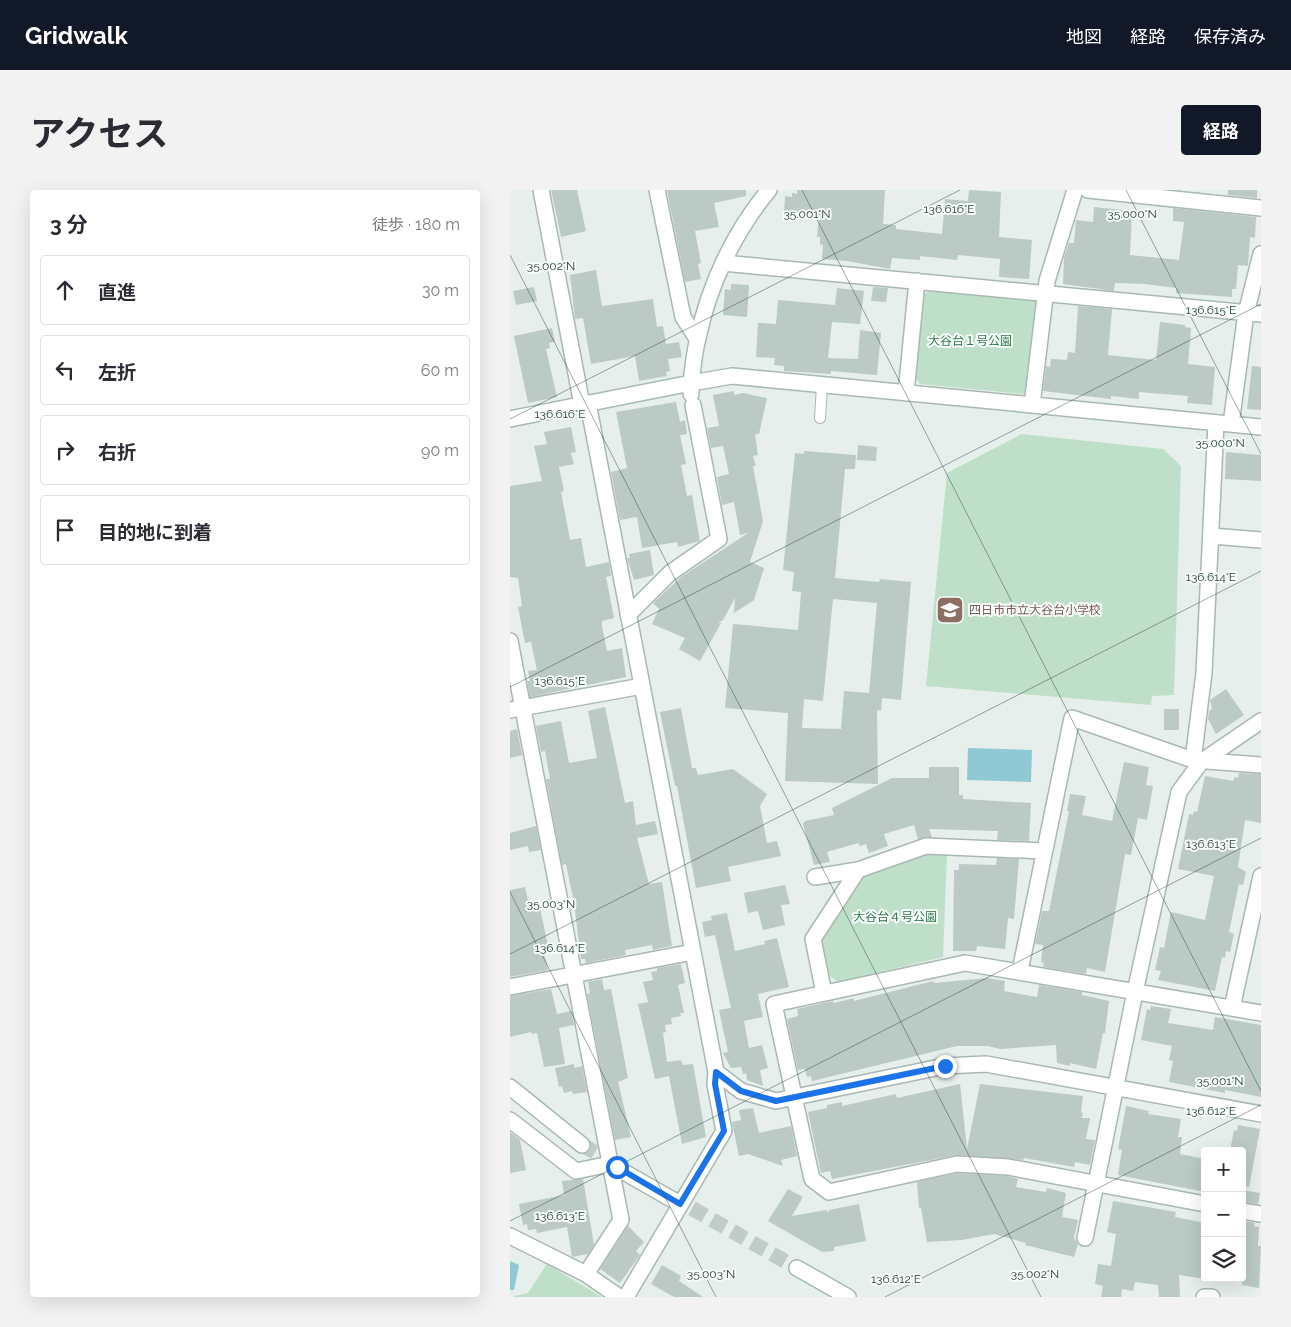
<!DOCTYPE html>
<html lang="ja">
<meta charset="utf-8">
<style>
:root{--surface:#fff;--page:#f2f2f3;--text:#2b2b33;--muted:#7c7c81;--line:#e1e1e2;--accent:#111827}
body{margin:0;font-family:Raleway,"Noto Sans JP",sans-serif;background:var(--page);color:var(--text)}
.controls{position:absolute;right:15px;bottom:15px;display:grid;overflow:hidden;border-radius:5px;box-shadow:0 5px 20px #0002}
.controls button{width:45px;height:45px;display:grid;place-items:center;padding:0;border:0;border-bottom:1px solid var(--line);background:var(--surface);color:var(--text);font:25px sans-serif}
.stop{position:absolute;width:15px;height:15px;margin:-11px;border:4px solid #1a73e8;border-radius:50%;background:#fff}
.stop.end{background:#1a73e8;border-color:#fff;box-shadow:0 1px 5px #0008}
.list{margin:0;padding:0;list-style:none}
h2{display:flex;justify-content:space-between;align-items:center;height:65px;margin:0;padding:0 20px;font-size:21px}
h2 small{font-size:16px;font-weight:400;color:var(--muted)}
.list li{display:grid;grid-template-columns:32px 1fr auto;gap:15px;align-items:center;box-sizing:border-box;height:70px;margin:0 10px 10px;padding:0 10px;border:1px solid var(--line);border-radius:5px}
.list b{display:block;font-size:19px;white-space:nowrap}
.list em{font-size:16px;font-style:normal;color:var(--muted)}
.icon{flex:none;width:28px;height:28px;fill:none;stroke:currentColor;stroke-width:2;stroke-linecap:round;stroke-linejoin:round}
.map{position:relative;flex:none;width:751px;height:1107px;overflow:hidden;border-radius:5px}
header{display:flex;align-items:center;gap:30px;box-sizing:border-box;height:70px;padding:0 25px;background:var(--accent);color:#fff}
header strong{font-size:24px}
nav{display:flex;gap:28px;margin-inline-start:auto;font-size:18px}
.intro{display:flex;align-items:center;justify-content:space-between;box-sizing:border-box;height:120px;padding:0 30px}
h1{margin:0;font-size:35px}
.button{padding:12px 22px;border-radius:5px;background:var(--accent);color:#fff;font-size:18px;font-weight:700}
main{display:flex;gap:30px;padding:0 30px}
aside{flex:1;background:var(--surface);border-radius:5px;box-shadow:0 5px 20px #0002}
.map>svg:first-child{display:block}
.green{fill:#bfe0c8}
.water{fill:#8ec9d4}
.building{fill:#bbcac4;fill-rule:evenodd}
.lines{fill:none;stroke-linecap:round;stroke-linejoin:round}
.secondary-tunnel{stroke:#bfccc8;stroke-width:15;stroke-dasharray:15 8;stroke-linecap:butt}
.lane-casing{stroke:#a8b8b2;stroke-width:12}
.street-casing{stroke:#a8b8b2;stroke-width:18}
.secondary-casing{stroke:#a4bbb3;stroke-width:18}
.lane{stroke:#fff;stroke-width:10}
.street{stroke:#fff;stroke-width:15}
.secondary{stroke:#fff;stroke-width:15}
.route{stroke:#1a73e8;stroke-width:6}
.ticks{fill:none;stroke:#24423a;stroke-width:1;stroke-opacity:0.45}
.labels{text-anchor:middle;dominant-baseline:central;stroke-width:4;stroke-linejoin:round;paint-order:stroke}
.park-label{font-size:12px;fill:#2d7a4b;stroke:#f7fbf9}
.education-label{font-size:12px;fill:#785e54;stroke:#f7fbf9;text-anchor:start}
.ticks-label{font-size:12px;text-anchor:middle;fill:#24423a;stroke:#f7fbf9;stroke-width:4;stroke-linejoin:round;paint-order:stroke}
</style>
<header>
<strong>Gridwalk</strong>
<nav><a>地図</a><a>経路</a><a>保存済み</a></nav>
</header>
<div class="intro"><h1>アクセス</h1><a class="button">経路</a></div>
<main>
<aside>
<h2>3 分<small>徒歩 · 180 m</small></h2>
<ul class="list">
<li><svg class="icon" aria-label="ahead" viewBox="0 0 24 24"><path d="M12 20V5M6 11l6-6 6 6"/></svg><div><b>直進</b></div><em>30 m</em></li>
<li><svg class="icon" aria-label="left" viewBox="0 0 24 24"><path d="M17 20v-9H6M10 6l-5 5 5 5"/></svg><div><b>左折</b></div><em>60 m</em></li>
<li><svg class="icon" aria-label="right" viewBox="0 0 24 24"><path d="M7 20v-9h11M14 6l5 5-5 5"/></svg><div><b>右折</b></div><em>90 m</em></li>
<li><svg class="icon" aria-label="arrive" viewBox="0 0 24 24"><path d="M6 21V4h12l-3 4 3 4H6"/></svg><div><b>目的地に到着</b></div></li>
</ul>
</aside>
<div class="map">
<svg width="751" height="1107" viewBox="0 0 751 1107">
<rect width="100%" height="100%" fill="#e6efeb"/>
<!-- green -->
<path class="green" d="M421,100l104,9 3,6 -10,85 -5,4 -103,-10 -5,-7 8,-82z
M512,244l141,15 18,17 -7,229 -22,1 -1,9 -225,-19 21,-213z
M418,663l19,1 -4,103 -105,25 -11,-8 -7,-34 44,-65z
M37,1074l55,33h-92l18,-4z"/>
<!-- water -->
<path class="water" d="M458,558l64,2 -1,32 -64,-2z
M0,1071l9,4 -5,25h-4z"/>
<!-- building -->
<path class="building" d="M41,0h26l9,41 -25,6z
M157,0h79v6l-32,7 5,24 -24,4 6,32 -3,1 3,15 -16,3z
M287,0h88l-2,34 13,1v4l46,5 3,-35 23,2 1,-11 32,2 -2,45 33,3 -3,39 -30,-2 1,-18 -42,-4 -1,5 -37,-4v4l-28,-2 -2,11 -43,-8 -25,-2 1,-14 -3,-1v-7h-3l2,-22 -35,-3 1,-16 7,1v-4l5,1z
M718,0h29v8l-29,-3z
M584,17l38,4 -2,44 49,5 5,-38 -11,-1v-13l83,9 -1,21 -5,-1 -2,29 -10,-1 -2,24h-4v8l-56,-4v-5l-31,-4 -30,-1 -1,8 -51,-7 1,-26 5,-15h5l2,-23 17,2z
M86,80l6,36 51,-7 4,28 6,-1 3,18 13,-2 3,15 -14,2 2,12 -4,1 1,4 -28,5 -4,-25 -44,8 -8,-46 -8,1 -5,-44z
M221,94l18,1 -2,32 -24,-2 2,-26 6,1z
M24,97l3,14 -21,4 -3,-14z
M363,97l15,1 -2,14 -15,-1z
M327,98l27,3 -4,33 -28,-2 -4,36 30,1 2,-29 21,3 -4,42 -46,-4v3l-47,-3v-5l-10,-1 1,-7 -19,-1 2,-34 18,1 2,-24 57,5z
M568,116l34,3 -4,46 48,5 4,-38 25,3v2l6,1 -3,36 27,3 -3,38 -25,-2 1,-7 -49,-4v7l-28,-3v3l-68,-8 3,-25 4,1 1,-8 16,1 1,-8 7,1z
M42,138l3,14 -6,1 1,5 -4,1 11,48 -29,6 -14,-67z
M742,176l9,1v43l-14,-1z
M224,201v4l9,-2 24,5 -8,36h-4l3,21 -5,1 3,10h-3l10,55 -13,41 14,6 -10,32 -20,13 1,-15 -12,22 -5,3h3l-21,38 -21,-12 6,-11 -33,-14 7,-15 -6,-6 28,-26 67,-44 -8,2 -6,-33 -12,3 -5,-28 12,-3 -6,-28 -12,2 -4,-20 12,-2 -6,-31z
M166,212l4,20 5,-2 2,14 -7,1 6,29 -5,1 6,31 5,-1 8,46 -22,6 -1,-5 -35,6 -5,-31 -17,3 -9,-48 16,-4 -11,-56z
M61,237l5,25 -5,1 3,11 -15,3 5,24 -3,1 9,48 11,-2 5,29 23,-5 2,14 -5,1 8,41 -12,3v5l5,25 15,-3 4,29 -96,20 -3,-16h3l-2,-10 9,-1 -6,-28 -6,1 -7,-36 4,-1 -4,-28 -8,-1v-91l32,-5 -8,-35 13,-2 -3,-12z
M348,255l19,2 -1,14 -19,-1z
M294,261l52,4 -1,14h-10l-10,109 44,4 1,-3 31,3 -10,118 -19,-2 -1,13 -4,-1 1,74 -93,-3 3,-68 -63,-5 8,-84 65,6 3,-38 -9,-1 2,-19 -11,-2 12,-117 9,1zM323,409l44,4 -8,90 -25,-2 -3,38 -39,-1 2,-29 19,2z
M716,262l35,3v26l-36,-2z
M140,360l4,25 -20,5 -7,-22h3l-1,-4z
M716,499l18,26 -28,19 -8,-15 1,-8 3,-2 -2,-9z
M95,517l20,96 8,-2 3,24 19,-4 3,13 -21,4 12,46 13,-2 10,64 -19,4 -1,-5 -27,5 1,5 -40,8 -1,-4h-4l-7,-56 -8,-39 -4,1 -16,-86h4l-5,-28 -4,1 -5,-26 25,-5 8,42 28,-5 -9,-47z
M171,518l11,60h4l2,7 35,-6 34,25 -7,12 7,37 10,-2 4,15 -53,11 3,14 -35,7 -19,-102h-2l-15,-74z
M654,519h15v21h-15z
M7,539l5,26 -12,3v-27z
M614,572l25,5 -3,18 7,1 -6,34 -9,-2 -7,37 -6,-1 -20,118 -18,-4 -1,6 -43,-7 1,-4 -3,-1 2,-17 -8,-1 7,-33h7l20,-100h-2l3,-17 16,2 -4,19 30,6z
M419,577h30v28h4v4l68,4 -2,38 -32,-1 1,-9 -69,-2 3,8 -14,2 -4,-14 -30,9 4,12 -19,7 -3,-9 -6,2 -2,-3 -31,9 3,10 -16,3 -11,-41 2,-3 29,-6 -2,-7 60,-30h37z
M729,583l22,1v49l-16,-3 -7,47 8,5 -3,13 -4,-1 -10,48 5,2 -4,18 -4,-1 -1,7 -3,-1 -7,34 -57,-11 3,-9 -6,-1 5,-23 4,1 7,-36 34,8 9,-44 -36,-7 11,-55 4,1 1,-4 3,1 8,-36 28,5 2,-4 3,1z
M26,636l5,24 -12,2 -1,-6 -18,4v-17z
M487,668l22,1 -5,60 -6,-1 -3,31 -28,-3 -1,5h-23l1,-81h5v-6l37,1z
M275,695l5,19 -9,1 4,20 -22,5 -5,-19 -10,2 -4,-20z
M15,697l5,22 10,-1 9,43 -5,1 4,18 -38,7v-87z
M217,723l8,38 30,-7 -1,-3 13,-3 12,49 -31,7 5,23 -19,4 5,27 13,-3 6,23 -8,2 3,16 -16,-6 -1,-7 -3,1 -2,-7 -10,1 -8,-15 5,-1 -9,-42 12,-2 -16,-73 -10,2 -3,-15 10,-2 -1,-4z
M171,774l4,19 -7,2 6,28h-4l1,3 -10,2 1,6 -7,1 1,7 -3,1 4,29 14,-2 2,5 10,-1 13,73 -24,7 -13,-68 -14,3 -17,-75 10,-2 -5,-20 10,-2 -2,-8 6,-1v-3z
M477,788l18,3 -1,10 33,6 2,-12 43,7v3l27,6 -4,32h-2l-7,36 -26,-6v3l-13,-3 -1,-18 -56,4 -12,-3h-31l-145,35 -1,-5 -4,1 -2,-8 -7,1 -11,-51 11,-3 -1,-7 36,-8 1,2 20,-5v3l79,-20 1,2z
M92,789l2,11 7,-1 17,89 -10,4 13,55 -16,3 -28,-146 3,-1 -2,-11z
M41,799l6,25 14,-3 3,14 -15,3 6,36 -21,3 -7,-34 -5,1 -1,-2 -21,5v-41z
M641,816l20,3 -3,14 45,7 2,-13 46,8v72l-36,-7v3l-56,-11 4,-21 -4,-1 3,-14 -31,-6 6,-31 3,1z
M64,874v4l8,-2 5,26 -14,2 -1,-3 -8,2 -2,-7 -3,1 -4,-19z
M450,894l7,65 13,-65 103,12 -2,16 2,1 -1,5h8l-4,21 9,1 -5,25 -15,-3 -1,5 -50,-9 -1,2 -66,-5 -125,24 -2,-8 -9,2 -13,-61 19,-4v-3l15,-3v4l54,-12 1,4z
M616,916l23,5 -1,3 33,5 -3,18h4l-2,17 25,5v33l-87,-17 4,-25 -4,-1z
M243,918l6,25 32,-7 6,30 -16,4 2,6 -35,-12 -9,2 -7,-34 9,-2 -2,-10z
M728,935l22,4 -11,58 -7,-1v-35h-12l4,-21 3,1z
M0,942l10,8 6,30 -16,3z
M448,983l49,3 11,3 -2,8 30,5 1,-4 19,5 -4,24 16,3 -4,18 4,6 -4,13 -49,-12 1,-2 -32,-9 -32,6 -35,2 -6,-34h-2l-2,-26z
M73,989l11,66 -6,9 -16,3 -5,-30 -30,6 -1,-4 -8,1 -1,-6 -4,1 -4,-21 45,-9 -2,-14z
M278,999l15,8 -11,19 34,-6 3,2v-2l30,-6 7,37 -32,6v4l-12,1 -54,-31z
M732,1000l18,3 -2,11 -16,-2z
M603,1011l63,11 -1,5 30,6v56l-26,-4 1,22h-21l-1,-12 -23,-3 -2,9 -11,-2 -1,8h-20l2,-11 -8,-2 3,-20 13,2 5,-32 -9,-2z
M732,1031l13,2 -1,3 5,1 -1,19h3l-2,42 -17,-3z
M118,1036l16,16 -8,9 4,4 -20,28 -20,-14z
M152,1075l19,11 -2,5 24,16h-29l-23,-13z"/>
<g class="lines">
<!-- secondary-tunnel -->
<path class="secondary-tunnel" d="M72,955l36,20
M162,1007l125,71"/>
<!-- lane casing -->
<g class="lane-casing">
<path id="lane" d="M310,228l2,-32"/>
</g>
<!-- street casing -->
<g class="street-casing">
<path id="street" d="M31,0l41,215
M147,0l26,127 14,22
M578,0l173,18
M213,73l538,51
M396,203l11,-112
M181,204v-11l41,-7 529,51
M78,213l128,669 25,19 35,10 169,-35 41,-2 275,50
M522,215l15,-124 28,-91
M721,234l15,-111 15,-59
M702,346l49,4
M118,425l42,-42 49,-34 -26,-134
M0,451l111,579 -35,54
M0,520l132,-24
M683,570l11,-87 12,-250
M305,687l43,-7
M510,781l52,-253 121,42 68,5
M0,797l183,-35
M314,803l-11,-54 45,-69 68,-24 118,5
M722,818l29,-132
M0,930l66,51 34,-7 70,40
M695,1014l-197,-37 -51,-3 -128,28 -17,-13 -38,-175 191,-41 296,50
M732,1021l19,3
M0,1046l76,38 33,23
M575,1048l50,-246 44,-200 22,-30 60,-41
M116,1107l98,-166 -9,-47 1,-12
M694,1107h8"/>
</g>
<!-- secondary casing -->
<g class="secondary-casing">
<path id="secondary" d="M0,229l181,-36c2,-15 3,-30 7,-45 11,-53 36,-106 71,-148
M0,897l72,58
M287,1078l51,29"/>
</g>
<!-- lane -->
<use href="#lane" class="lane"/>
<!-- street -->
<use href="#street" class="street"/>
<!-- secondary -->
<use href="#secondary" class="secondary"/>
</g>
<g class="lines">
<!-- route -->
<path class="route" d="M107,977l63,37 44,-73 -9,-47 1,-12 25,19 35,10 169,-35"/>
</g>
<!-- ticks -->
<path class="ticks" d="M292,0l459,901M616,0l135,264M0,65l531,1042M0,229l450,-229M0,497l751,-383M0,702l206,405M0,764l751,-383M0,1031l751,-383M375,1107l376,-192"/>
<!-- icons -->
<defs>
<g id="school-square" transform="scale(1.4375)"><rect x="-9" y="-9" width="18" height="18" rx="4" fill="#8d6e63" stroke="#f7fbf9"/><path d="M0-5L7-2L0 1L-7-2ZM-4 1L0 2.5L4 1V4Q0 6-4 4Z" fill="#fff"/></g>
</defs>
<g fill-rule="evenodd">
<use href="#school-square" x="440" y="420"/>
</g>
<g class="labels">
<!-- park labels -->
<g class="park-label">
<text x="460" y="151">大谷台１号公園</text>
<text x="385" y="727">大谷台４号公園</text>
</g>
<!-- education labels -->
<g class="education-label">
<text x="459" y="420">四日市市立大谷台小学校</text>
</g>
</g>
<g class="ticks-label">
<text x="439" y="23">136.616°E</text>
<text x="297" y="28">35.001°N</text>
<text x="622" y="28">35.000°N</text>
<text x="41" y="80">35.002°N</text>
<text x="701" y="124">136.615°E</text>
<text x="50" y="228">136.616°E</text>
<text x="710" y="257">35.000°N</text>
<text x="701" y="391">136.614°E</text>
<text x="50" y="495">136.615°E</text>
<text x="701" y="658">136.613°E</text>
<text x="41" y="718">35.003°N</text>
<text x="50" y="762">136.614°E</text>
<text x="710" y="895">35.001°N</text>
<text x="701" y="925">136.612°E</text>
<text x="50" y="1030">136.613°E</text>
<text x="201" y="1088">35.003°N</text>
<text x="525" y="1088">35.002°N</text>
<text x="386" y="1093">136.612°E</text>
</g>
</svg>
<div class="controls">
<button>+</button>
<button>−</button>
<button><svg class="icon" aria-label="layers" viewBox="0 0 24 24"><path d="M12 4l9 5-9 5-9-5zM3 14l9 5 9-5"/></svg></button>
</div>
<div class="stop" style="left:107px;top:977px"></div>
<div class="stop end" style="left:435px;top:876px"></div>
</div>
</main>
